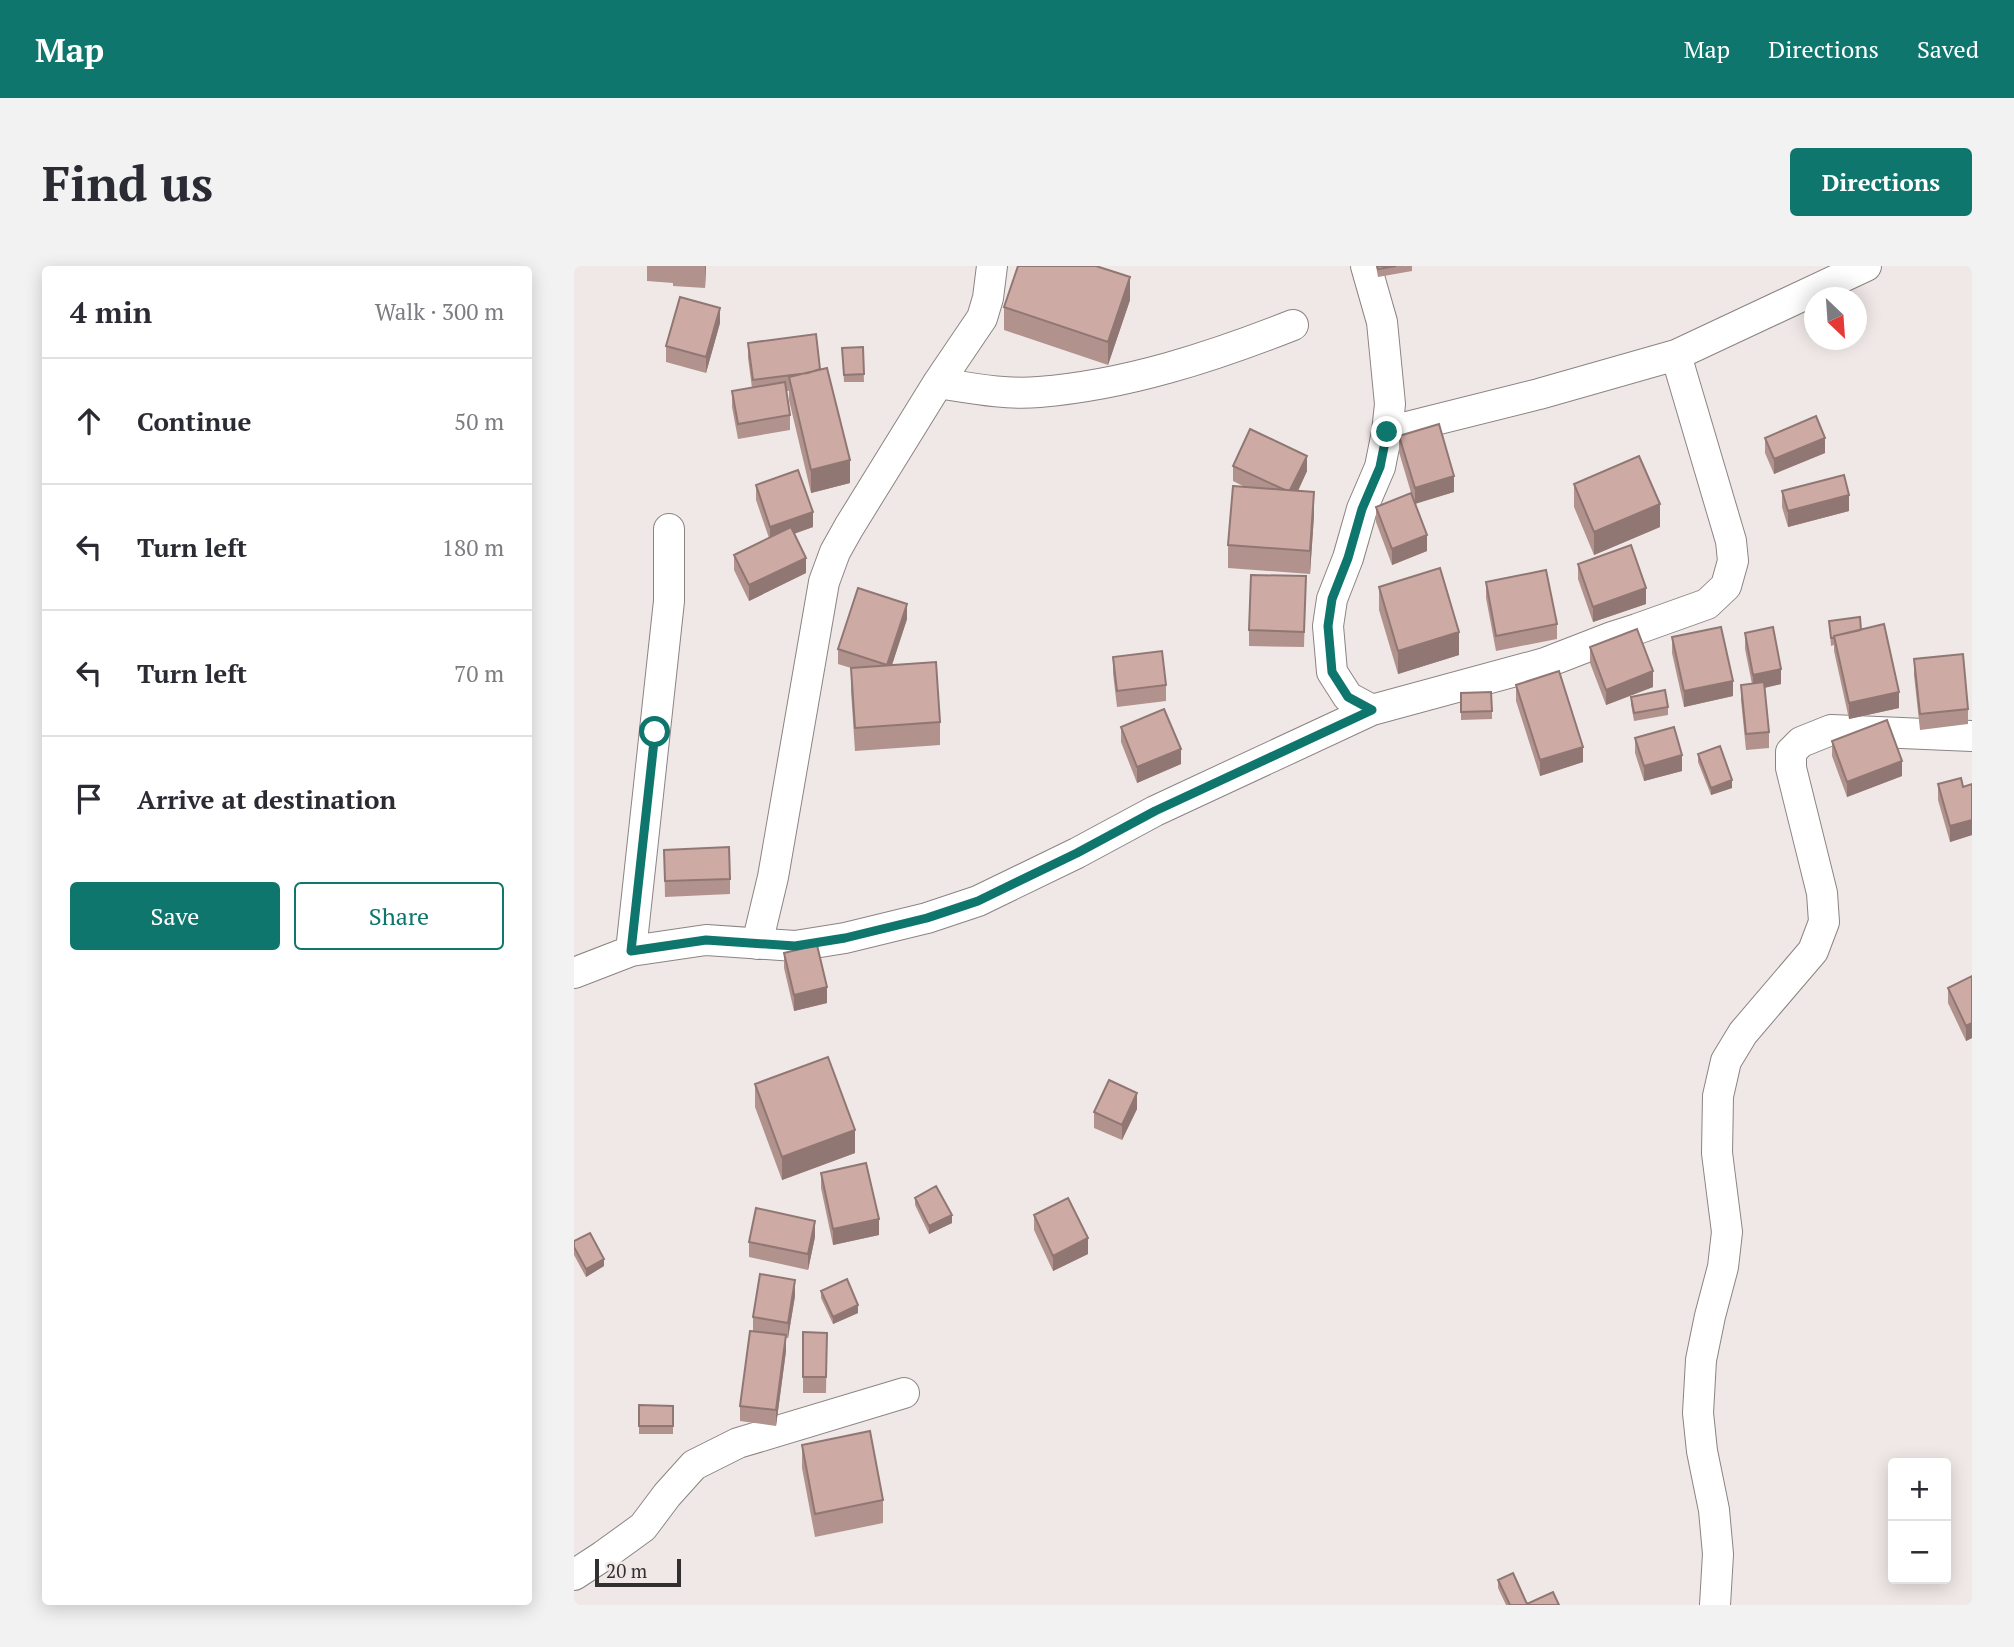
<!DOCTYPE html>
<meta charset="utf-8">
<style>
:root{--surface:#fff;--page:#f2f2f3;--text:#2b2b33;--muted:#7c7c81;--line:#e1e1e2;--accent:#0f766e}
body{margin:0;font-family:"PT Serif",serif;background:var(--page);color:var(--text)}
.controls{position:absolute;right:21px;bottom:21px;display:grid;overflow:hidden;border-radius:7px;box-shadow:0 4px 18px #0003}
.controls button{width:63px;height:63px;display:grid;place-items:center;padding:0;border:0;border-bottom:2px solid var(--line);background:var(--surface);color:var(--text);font:35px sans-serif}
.compass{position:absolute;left:1230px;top:21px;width:63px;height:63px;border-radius:50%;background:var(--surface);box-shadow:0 4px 18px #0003;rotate:155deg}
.scale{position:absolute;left:21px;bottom:18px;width:86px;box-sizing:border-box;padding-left:7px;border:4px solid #322f2f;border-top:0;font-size:19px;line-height:24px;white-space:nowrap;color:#322f2f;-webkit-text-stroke:5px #f0e8e6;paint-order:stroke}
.stop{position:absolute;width:21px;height:21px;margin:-16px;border:5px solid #0f766e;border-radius:50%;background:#fff}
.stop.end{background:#0f766e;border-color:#fff;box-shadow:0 2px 7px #0008}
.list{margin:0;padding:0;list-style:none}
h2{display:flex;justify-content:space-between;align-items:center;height:91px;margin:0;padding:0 28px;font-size:30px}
h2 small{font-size:23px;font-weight:400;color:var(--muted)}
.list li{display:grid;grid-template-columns:46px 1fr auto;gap:21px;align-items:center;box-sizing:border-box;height:126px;padding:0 28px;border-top:2px solid var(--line)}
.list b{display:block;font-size:26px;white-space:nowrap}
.list em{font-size:23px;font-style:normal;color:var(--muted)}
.actions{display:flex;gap:14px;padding:21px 28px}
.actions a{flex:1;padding:16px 0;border:2px solid var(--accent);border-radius:7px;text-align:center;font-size:24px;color:var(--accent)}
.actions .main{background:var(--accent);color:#fff}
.icon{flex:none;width:38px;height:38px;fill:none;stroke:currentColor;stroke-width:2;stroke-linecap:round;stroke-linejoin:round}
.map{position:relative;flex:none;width:1398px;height:1339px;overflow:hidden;border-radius:7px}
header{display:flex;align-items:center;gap:42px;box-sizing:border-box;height:98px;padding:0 35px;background:var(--accent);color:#fff}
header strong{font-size:33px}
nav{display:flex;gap:38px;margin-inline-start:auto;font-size:24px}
.intro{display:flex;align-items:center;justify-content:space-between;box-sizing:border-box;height:168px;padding:0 42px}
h1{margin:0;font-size:49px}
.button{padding:18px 32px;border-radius:7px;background:var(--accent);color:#fff;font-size:24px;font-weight:700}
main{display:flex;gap:42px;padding:0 42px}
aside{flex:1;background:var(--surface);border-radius:7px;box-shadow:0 4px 18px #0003}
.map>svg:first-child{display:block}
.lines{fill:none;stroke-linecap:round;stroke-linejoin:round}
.minor-casing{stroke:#8c8483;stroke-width:32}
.minor{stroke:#fff;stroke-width:30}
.wall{fill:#b1928d}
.shaded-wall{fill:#907773}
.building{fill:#ceaaa4;stroke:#907773;stroke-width:2}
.route{stroke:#0f766e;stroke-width:9}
</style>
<header>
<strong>Map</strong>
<nav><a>Map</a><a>Directions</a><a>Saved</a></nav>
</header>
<div class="intro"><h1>Find us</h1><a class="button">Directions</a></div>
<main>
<aside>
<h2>4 min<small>Walk · 300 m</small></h2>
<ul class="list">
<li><svg class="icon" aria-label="ahead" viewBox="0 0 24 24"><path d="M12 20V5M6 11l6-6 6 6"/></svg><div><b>Continue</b></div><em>50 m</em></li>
<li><svg class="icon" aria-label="left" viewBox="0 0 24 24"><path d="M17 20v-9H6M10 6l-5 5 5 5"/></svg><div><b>Turn left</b></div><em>180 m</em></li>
<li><svg class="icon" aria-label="left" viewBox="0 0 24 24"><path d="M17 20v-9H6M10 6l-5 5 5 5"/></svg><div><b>Turn left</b></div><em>70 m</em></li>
<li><svg class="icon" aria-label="arrive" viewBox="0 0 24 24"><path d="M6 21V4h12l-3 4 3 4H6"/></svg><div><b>Arrive at destination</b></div></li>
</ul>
<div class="actions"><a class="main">Save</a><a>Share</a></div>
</aside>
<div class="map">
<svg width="1398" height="1339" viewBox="0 0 1398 1339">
<rect width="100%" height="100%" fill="#f0e8e6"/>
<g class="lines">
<!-- minor casing -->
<g class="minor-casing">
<path id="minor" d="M792,0l16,56 8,82 -3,28 -7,35 -18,42 -14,49 -16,41 -4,27 4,46 16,25 24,13
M364,117c33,5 67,12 101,9 87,-7 173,-35 254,-67
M813,166l152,-38 137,-39 190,-89
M183,678l16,-67 51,-295 11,-30 14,-25 89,-144 44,-65 6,-20 4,-32
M57,685l38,-350v-72
M0,707l57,-22 75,-11 89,6 50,-8 82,-20 51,-17 99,-48 78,-42 217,-101 173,-47 67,-26 25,-8 70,-25 19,-18 7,-25 -2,-20 -55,-186
M0,1309l29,-19 40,-29 24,-32 27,-30 44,-22 166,-50
M1141,1339l3,-51 -4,-44 -12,-59 -4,-38 3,-53 9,-44 13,-49 4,-35 -10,-79 1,-57 8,-35 17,-28 70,-82 11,-29 -2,-29 -31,-125v-16l10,-10 30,-12 141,6"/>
</g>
<!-- minor -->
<use href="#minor" class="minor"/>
</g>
<!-- wall -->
<path class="wall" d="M73,0h59l-1,22 -32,-2v-3l-26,-2z
M802,0h36v5l-34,6z
M556,34l-22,65 -104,-35v-23z
M146,57l-14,50 -40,-11v-16z
M174,77l72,26 30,114 -39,10 -22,-93v-9h-3l4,24v15l-52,9 -6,-32v-16l20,-3 -4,-30z
M289,81l1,35h-20l-2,-34z
M825,170l55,56 -39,11 12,48 -35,14 -16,-43v-15l36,-11 -13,-44z
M1191,172l60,15 -51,21 -9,-21z
M659,200l74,5 -9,20 16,24 -4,59 -82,-6v-23l17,-58 -12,-6z
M1000,218l86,43 -66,28 -20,-48z
M182,219l57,42 -19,7 12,39 -57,28 -15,-31v-15l35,-17 -13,-38z
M1208,225l67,20 -61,16 -6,-20z
M1004,298l68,40 -53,18 -15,-43z
M732,310l-2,71 -55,-1v-16z
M912,316l71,42v15l-61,12 -10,-53z
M805,321l80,68 -61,19 -19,-64z
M333,353l-15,46 48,57v23l-85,6 -4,-60v-23l-13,-4v-15z
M1255,355l32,9 38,78 -50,11 -15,-68v-6l-3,1z
M1171,367l36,51 -16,4 4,44v16l-23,2 -5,-50v-15l11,-1 -7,-35z
M1098,371l61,59 -49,11 -12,-54z
M1016,381l63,40 -47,18 -16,-42z
M539,391l53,28v16l-49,6 -4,-34z
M1340,393l54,50v15l-48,6 -6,-55z
M942,419l67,77 -43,14 -24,-75z
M887,427l31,18v8l-31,1z
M1057,431l37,10v8l-34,6 -3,-17z
M547,461l60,37 -44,19 -16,-41z
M1061,472l47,33 -38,10 -9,-28z
M1258,475l70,35 -55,21 -15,-41z
M1124,488l34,34 -21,7 -13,-33z
M1364,518l25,3 9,-3v51l-22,7 -12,-42z
M90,584l66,29v15l-65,3z
M210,687l43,50 -33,8 -10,-43z
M1398,710v62l-6,3 -18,-38v-15z
M181,818l100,69 -73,27 -27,-73z
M563,843l-15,31 -28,-12v-16z
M247,907l58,62 -46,10 -12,-57z
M341,932l37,25 -23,11 -14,-29z
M460,949l54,39 -35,17 -19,-41z
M241,971l-7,33 -59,-13v-15z
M0,975l30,25 -18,11 -12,-22z
M247,1025l37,22 -25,11 -12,-26z
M221,1030l-7,42h-2v13l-10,75 -36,-5v-15l13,-75v-14z
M229,1066l24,1 -1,60h-23z
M65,1139l34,1v28h-34z
M228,1179l81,55v23l-68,14 -13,-69z
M924,1314l29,24 32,1h-53l-8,-17z"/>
<!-- shaded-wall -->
<path class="shaded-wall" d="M131,0h1l-1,22z
M556,11v23l-22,65v-23z
M146,42v15l-14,50v-16z
M1251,172v15l-51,21v-15z
M733,190v15l-17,37v-16z
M276,194v23l-39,10v-23z
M880,210v16l-39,12v-16z
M740,226v23l-4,59v-23z
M1275,229v16l-61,16v-16z
M1086,238v23l-66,28v-23z
M239,246v15l-43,15v-15z
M853,269v16l-35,14v-16z
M232,292v15l-57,28v-16z
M1072,322v16l-53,18v-15z
M333,338v15l-20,61v-15z
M885,366v23l-61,19v-23z
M1207,403v15l-28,6v-15z
M1079,405v16l-47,18v-15z
M1159,415v15l-49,11v-16z
M1325,426v16l-50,11v-16z
M1009,481v15l-43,14v-16z
M607,483v15l-44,19v-16z
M1108,489v16l-38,10v-15z
M1328,495v15l-55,21v-15z
M1158,514v8l-21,7v-7z
M1398,554v15l-22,7v-16z
M253,721v16l-33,8v-16z
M1398,757v15l-6,3v-15z
M563,827v16l-15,31v-15z
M281,864v23l-73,27v-23z
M378,949v8l-23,11v-8z
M305,953v16l-46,10v-16z
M241,955v16l-7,33v-16z
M514,972v16l-35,17v-15z
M30,993v7l-18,11v-8z
M221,1014v16l-7,42v-15z
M284,1039v8l-25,11v-7z
M212,1069v16l-10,75v-16z"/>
<!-- building -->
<path class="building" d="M444,0h78l34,11 -22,65 -104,-35z
M803,0h19l-18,3z
M106,31l40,11 -14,49 -40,-11z
M242,68l4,35 -12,4 -55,7 -5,-37z
M289,81l1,27 -20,1 -2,-27z
M253,102l23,92 -39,10 -22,-93z
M211,116l5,33 -52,9 -6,-33z
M1242,150l9,22 -51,21 -9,-21z
M865,158l15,52 -39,12 -16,-52z
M676,163l57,27 -17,34h-5l-52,-24z
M1065,190l21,48 -66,28 -20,-48z
M224,204l15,42 -43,15 -14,-42z
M1270,209l5,20 -61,16 -6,-20z
M659,220l81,6 -4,59 -82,-6z
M837,227l16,42 -35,14 -16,-42z
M217,261l15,31 -57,27 -15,-30z
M1057,279l15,43 -53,19 -15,-43z
M866,302l19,64 -61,19 -19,-64z
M972,304l11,54 -61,12 -10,-54z
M677,309l55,1 -2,56 -55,-2z
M284,322l49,16 -20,61 -49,-16z
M1286,351l1,13 -27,6v2h-3l-2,-17z
M1310,358l15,68 -50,11 -15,-67z
M1147,361l12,54 -49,10 -12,-54z
M1199,361l8,42 -28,6 -8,-42z
M1063,363l16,42 -47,19 -16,-43z
M588,385l4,34 -49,6 -4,-34z
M1389,388l5,55 -48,5 -6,-55z
M362,396l4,60 -85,6 -4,-60z
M985,405l24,76 -43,13 -24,-75z
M1190,416l5,50 -23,2 -5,-49z
M1091,424l3,17 -34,6 -3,-16z
M917,426l1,19 -31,1v-19z
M590,443l17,40 -44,18 -16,-40z
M1313,454l15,41 -55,21 -15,-41z
M1100,461l8,28 -38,11 -9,-28z
M1146,480l12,34 -21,8 -13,-34z
M1387,512l2,9 9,-3v36l-22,6 -12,-42z
M155,581l1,32 -65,2 -1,-31z
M243,679l10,42 -33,8 -10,-42z
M1398,710v47l-6,3 -18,-38z
M254,791l27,73 -73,27 -27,-73z
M535,814l28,13 -15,32 -28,-13z
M292,897l13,56 -46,10 -12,-56z
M362,920l16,29 -23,11 -14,-28z
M494,932l20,40 -35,18 -19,-41z
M182,942l59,13 -7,33 -59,-12z
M16,967l14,26 -18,10 -12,-22v-6z
M186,1008l35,6 -7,43 -35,-6z
M273,1013l11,26 -25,12 -12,-26z
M176,1065l36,4 -10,75 -36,-4z
M229,1066l24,1 -1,44h-23z
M65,1139l34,1v20h-34z
M296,1165l13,69 -68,14 -13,-69z
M939,1307l14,31 26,-12 6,13h-49l-12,-25z"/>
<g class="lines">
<!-- route -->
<path class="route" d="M81,466l-24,219 75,-11 89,6 50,-8 82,-20 51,-17 99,-48 78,-42 217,-101 -24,-13 -16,-25 -4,-46 4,-27 16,-41 14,-49 18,-42 7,-35"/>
</g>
</svg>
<div class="controls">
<button>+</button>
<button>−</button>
</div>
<svg class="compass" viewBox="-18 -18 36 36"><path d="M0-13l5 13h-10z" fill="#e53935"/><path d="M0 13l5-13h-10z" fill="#7c7c81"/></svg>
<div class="scale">20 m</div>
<div class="stop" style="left:81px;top:466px"></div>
<div class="stop end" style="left:813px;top:166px"></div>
</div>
</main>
